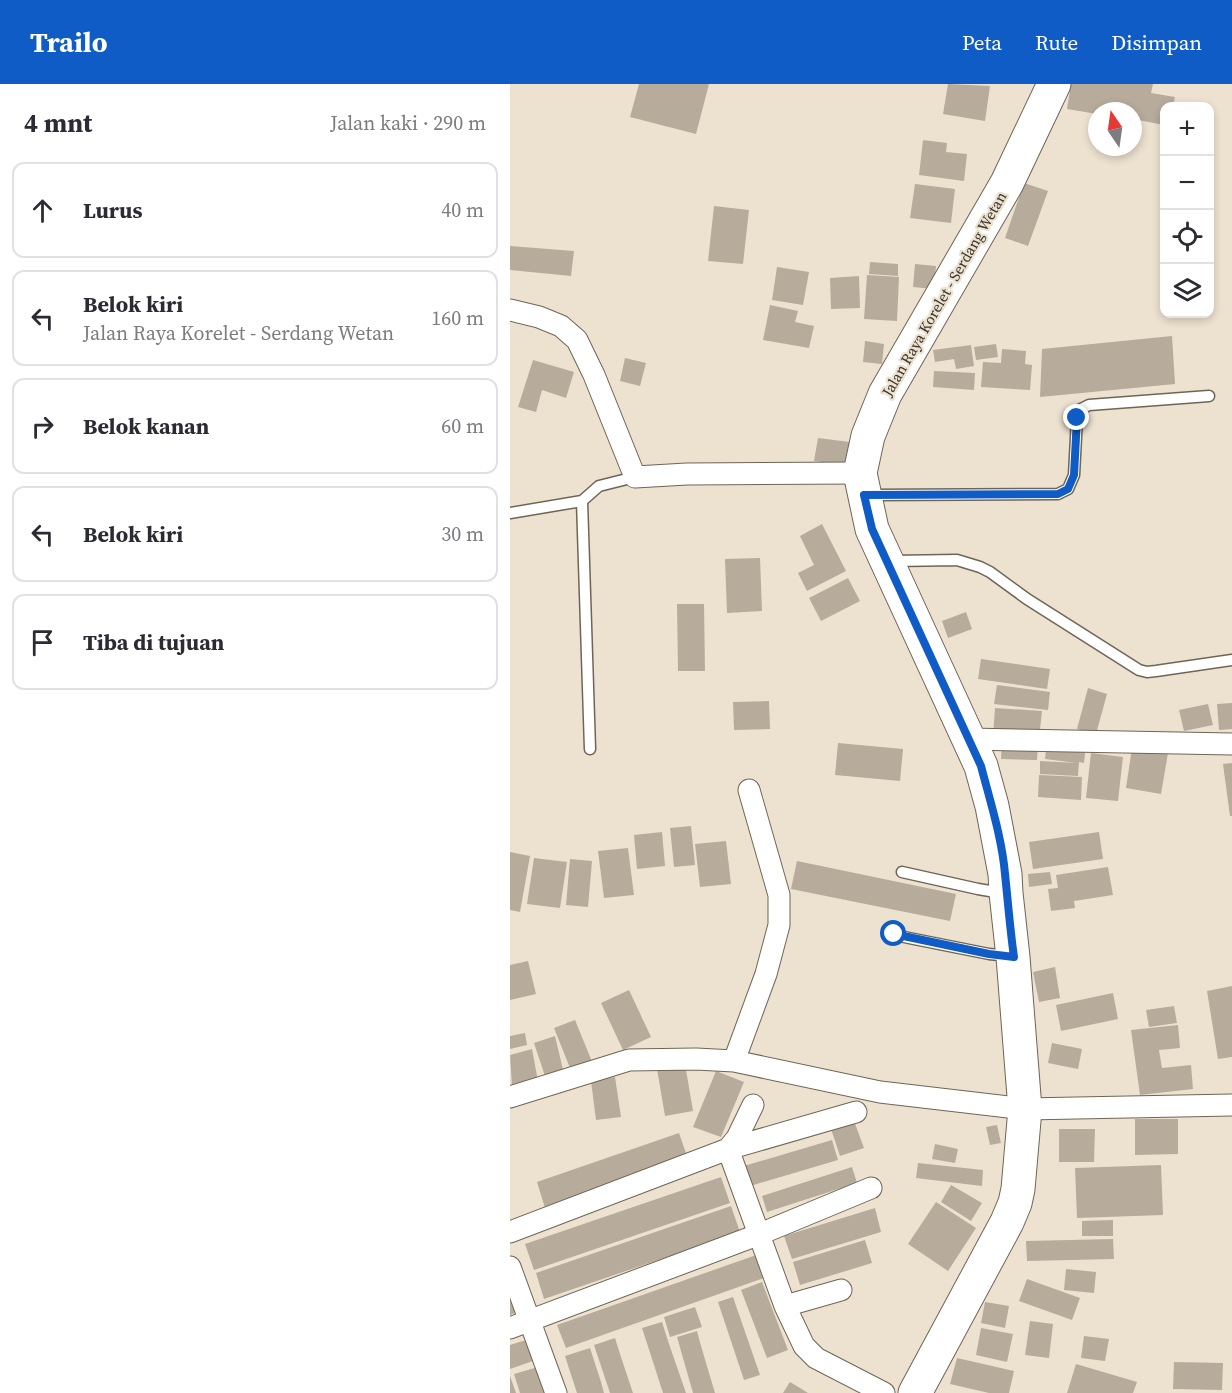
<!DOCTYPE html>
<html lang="id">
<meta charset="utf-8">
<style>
:root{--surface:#fff;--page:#f7f7f7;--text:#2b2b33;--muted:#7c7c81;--line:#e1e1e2;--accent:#0f5cc6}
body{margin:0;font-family:"Source Serif 4",serif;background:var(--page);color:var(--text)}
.controls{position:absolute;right:18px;top:18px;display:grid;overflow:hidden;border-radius:12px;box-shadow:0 3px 9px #0003}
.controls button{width:54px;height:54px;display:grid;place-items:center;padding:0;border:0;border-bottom:2px solid var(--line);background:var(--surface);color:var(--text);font:30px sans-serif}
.compass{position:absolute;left:578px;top:18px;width:54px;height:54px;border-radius:50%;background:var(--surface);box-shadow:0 3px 9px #0003;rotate:347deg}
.stop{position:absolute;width:18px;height:18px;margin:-14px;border:4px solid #0f5cc6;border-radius:50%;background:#fff}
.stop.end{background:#0f5cc6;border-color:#fff;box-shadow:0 2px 6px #0008}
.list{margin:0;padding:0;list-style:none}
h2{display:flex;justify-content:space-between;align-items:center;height:78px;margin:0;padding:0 24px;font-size:26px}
h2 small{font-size:20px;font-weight:400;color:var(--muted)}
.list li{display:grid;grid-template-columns:39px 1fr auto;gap:18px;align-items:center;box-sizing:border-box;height:96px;margin:0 12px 12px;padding:0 12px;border:2px solid var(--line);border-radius:12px}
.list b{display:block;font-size:22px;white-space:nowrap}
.list p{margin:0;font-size:20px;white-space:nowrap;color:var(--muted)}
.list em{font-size:20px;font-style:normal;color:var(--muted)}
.icon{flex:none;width:33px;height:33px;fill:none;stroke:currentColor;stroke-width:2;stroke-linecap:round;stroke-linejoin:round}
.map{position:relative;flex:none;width:722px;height:1309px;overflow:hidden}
header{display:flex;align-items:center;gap:36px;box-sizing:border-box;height:84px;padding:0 30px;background:var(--accent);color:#fff}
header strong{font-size:28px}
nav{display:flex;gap:33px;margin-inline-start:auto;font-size:21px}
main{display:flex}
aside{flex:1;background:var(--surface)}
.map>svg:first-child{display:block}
.building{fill:#b7ac9b}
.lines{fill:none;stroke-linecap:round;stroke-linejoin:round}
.lane-casing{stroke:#6f6556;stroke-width:13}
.street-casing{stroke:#6f6556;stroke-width:23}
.primary-casing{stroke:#6f6556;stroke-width:35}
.lane{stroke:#fff;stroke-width:10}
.street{stroke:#fff;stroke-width:21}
.primary{stroke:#fff;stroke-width:33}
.route{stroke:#0f5cc6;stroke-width:8}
.labels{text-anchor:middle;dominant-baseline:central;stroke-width:4.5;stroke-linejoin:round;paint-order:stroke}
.street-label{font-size:15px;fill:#39342e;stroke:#ede2d0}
</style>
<header>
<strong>Trailo</strong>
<nav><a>Peta</a><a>Rute</a><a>Disimpan</a></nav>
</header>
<main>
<aside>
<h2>4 mnt<small>Jalan kaki · 290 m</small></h2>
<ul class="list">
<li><svg class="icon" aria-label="ahead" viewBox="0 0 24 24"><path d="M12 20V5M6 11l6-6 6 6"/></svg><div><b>Lurus</b></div><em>40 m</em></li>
<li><svg class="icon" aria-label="left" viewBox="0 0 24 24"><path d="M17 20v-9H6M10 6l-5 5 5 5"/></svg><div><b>Belok kiri</b><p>Jalan Raya Korelet - Serdang Wetan</p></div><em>160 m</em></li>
<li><svg class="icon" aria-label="right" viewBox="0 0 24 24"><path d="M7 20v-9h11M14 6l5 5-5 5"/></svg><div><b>Belok kanan</b></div><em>60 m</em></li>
<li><svg class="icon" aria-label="left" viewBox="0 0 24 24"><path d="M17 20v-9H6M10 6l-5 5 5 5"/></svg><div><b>Belok kiri</b></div><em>30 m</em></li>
<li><svg class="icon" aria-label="arrive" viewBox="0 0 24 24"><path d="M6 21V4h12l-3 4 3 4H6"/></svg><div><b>Tiba di tujuan</b></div></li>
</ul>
</aside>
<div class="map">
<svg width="722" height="1309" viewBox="0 0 722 1309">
<rect width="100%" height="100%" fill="#ede2d0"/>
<!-- building -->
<path class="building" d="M129,0h70l-13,50 -66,-17z
M438,0l42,2 -5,35 -42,-7z
M561,0h82l-2,9 24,4 -2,9h-9v19l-31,-6v-8h-36v3l-30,-5z
M413,56l24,3 -1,9 21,2 -3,27 -45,-6z
M514,99l24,8 -20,55 -23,-8z
M405,100l40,5 -4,34 -41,-5z
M204,122l35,4 -6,54 -35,-3z
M0,162l64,5 -3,25 -61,-6z
M360,178l28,2v12l-29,-2z
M405,180l21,2 -2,23 -21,-2z
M267,183l32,5 -6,33 -31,-5z
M357,191l32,2 -2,44 -33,-2z
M349,192l1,32 -29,1 -1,-31z
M260,221l28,6 -3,11 19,4 -5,22 -46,-8z
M662,252l3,48 -135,13 2,-48z
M355,257l19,3 -2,20 -19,-2z
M486,260l2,13 -22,3 -2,-13z
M461,261l3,21 -18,3 -2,-10 -19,3 -2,-12z
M492,265l24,2 -1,13 7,1 -2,25 -49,-3 2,-25 18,1z
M115,274l21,5 -6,23 -20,-5z
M23,276l41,12 -8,26 -24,-8 -6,22 -18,-5z
M424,287l41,2 -1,17 -41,-3z
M308,354l40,5 -3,23 -41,-5z
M312,440l24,47 -39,20 -9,-18 16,-8 -14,-29z
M250,474l2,53 -35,2 -2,-54z
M338,494l12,23 -39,20 -12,-23z
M167,520h27l1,67h-27z
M456,528l6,17 -24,9 -6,-17z
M471,575l69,10 -3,20 -69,-10z
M487,601l53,7 -2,18 -54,-6z
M578,604l19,6 -11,40 -19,-5z
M259,617l1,28 -36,1 -1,-28z
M722,619v26l-13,1 -2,-26z
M698,620l5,21 -29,6 -5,-21z
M485,624l47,3 -3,28 -46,-3z
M492,657l36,2 -1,17 -36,-1z
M537,658l39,2 -2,19 -5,-1 -1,14 -38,-2v-13l37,2 -32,-4z
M328,659l65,6 -3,32 -65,-6z
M622,664l36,5 -7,41 -35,-6z
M581,669l32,4 -5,44 -32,-3z
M722,679v53h-2l-7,-52z
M529,691l43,2 -1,23 -43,-3z
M181,742l4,39 -21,2 -4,-39z
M152,748l3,34 -28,3 -3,-34z
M589,748l4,27 -70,10 -4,-27z
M216,757l5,43 -31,3 -5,-43z
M118,764l6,47 -30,3 -6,-47z
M0,768l20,4 -10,56 -10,-2z
M24,774l33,4 -7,46 -33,-4z
M60,775l22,2 -4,46 -22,-2z
M287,777l159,33 -6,27 -159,-32z
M598,783l5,28 -39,6 1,7 -24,3 -3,-22 10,-1 -2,-13z
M540,788l2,12 -23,3 -1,-13z
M18,877l8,33 -26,6v-35z
M545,883l5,31 -21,4 -6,-30z
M722,902v71l-14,2 -11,-68z
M119,906l22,47 -28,13 -22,-47z
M603,909l5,26 -57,12 -5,-26z
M664,922l3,17 -28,4 -3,-17z
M65,936l18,44 -21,9 -18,-45z
M668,941l2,23 -21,2 3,18 29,-3 2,24 -53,6 -9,-65z
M15,949l2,12 -17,4v-13z
M45,952l9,38 -18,5 -12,-36z
M542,959l30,6 -4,20 -30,-6z
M22,965l6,32 -26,6 -2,-32z
M175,980l8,47 -28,5 -8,-47z
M206,987l28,11 -23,55 -28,-10z
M105,993l6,40 -25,3 -5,-39z
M343,1034l11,30 -24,8 -10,-30z
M625,1035h43v35l-43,1z
M487,1041l4,18 -11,2 -4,-18z
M549,1045h36l-1,33h-35z
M169,1049l9,26 -143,49 -8,-26z
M322,1056l6,20 -88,26 -6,-20z
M425,1060l23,5 -3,14 -23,-4z
M408,1079l65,7 -1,16 -66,-8z
M651,1081l2,50 -86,3 -2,-50z
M342,1083l5,16 -90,29 -5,-16z
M211,1093l9,26 -196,67 -9,-26z
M441,1101l31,18 -11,18 -30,-19z
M426,1118l40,26 -28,43 -40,-27z
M221,1122l9,26 -196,67 -8,-26z
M365,1124l6,24 -89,27 -8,-23z
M603,1136v16h-31v-15z
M603,1155l1,20 -87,2 -1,-20z
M355,1156l7,23 -72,22 -7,-23z
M252,1169l8,23 -204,72 -9,-23z
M556,1185l30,3 -2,21 -30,-3z
M517,1195l53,19 -8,22 -53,-19z
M252,1198l26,68 -21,8 -26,-68z
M223,1213l27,78 -16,5 -26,-78z
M0,1216l5,13 -5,2z
M475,1218l24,4 -4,22 -24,-5z
M185,1223l7,20 -32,10 -6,-20z
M520,1237l23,3 -4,34 -24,-3z
M152,1238l6,19 18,52h-23l-9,-28 -12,-37z
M471,1244l32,6 -6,28 -31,-7z
M187,1247l4,15 14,47h-22l-16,-56z
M574,1252l25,3 -4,22 -24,-3z
M105,1254l6,19 12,36h-23l-16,-48z
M16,1256l7,21 -23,8v-24z
M80,1264l11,34 3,11h-27l-12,-37z
M447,1274l57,13 -5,22h-20l-39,-9z
M664,1278l49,1 -1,27 -49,-1z
M566,1280l61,18 -4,11h-66z
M28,1283l8,26h-26l-6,-19z
M0,1292l6,17h-6z
M280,1298l10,6 8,5h-25z"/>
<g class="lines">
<!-- lane casing -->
<g class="lane-casing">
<path id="lane" d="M358,411l190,-1 10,-5 6,-14 3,-57 2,-8 10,-5 120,-9
M72,417l8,248
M0,429l72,-12 17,-15 36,-9
M383,477l64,-1 23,7 10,5 37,27 112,71 8,2 9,-1 76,-11
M392,788l76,17 24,4
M384,851l95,19 21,2"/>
</g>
<!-- street casing -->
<g class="street-casing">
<path id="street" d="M0,226l29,7 22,9 16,14 17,35 41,102 52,-3 173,-1
M458,655l264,5
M224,977l32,-87 13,-49v-30l-30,-105
M0,1013l119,-37 67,-1 38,2 146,31 145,17 207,-4
M243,1021l-16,33 -9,11 57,157 19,40 12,12 68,35
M0,1148l218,-83 128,-37
M0,1183l46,126
M275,1222l56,-16
M0,1244l250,-94 111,-46"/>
</g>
<!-- primary casing -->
<g class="primary-casing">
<path id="primary" d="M405,1309l92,-171 8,-19 3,-14 7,-80 -12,-152 -7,-64 -1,-19 -13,-68 -11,-40 -109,-237 -12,-56 8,-37 17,-42 122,-211 47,-99"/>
</g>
<!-- lane -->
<use href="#lane" class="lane"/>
<!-- street -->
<use href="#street" class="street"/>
<!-- primary -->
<use href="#primary" class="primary"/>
</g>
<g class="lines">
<!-- route -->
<path class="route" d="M384,850l95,20 25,3c-4,-28 -6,-55 -9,-83 -3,-36 -15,-73 -24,-108l-109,-237 -8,-34 194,-1 10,-5 6,-14 3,-57"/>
</g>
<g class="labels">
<!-- street labels -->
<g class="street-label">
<text transform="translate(434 210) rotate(-60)">Jalan Raya Korelet - Serdang Wetan</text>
</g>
</g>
</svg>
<div class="controls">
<button>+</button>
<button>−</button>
<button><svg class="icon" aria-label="locate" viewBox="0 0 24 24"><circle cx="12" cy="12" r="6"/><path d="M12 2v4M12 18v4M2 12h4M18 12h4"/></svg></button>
<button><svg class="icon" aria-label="layers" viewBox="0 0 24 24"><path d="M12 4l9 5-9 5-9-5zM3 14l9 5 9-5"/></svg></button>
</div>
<svg class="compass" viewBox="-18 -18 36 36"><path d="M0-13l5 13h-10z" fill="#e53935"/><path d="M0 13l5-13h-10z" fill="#7c7c81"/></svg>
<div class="stop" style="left:384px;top:850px"></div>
<div class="stop end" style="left:567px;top:334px"></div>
</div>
</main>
